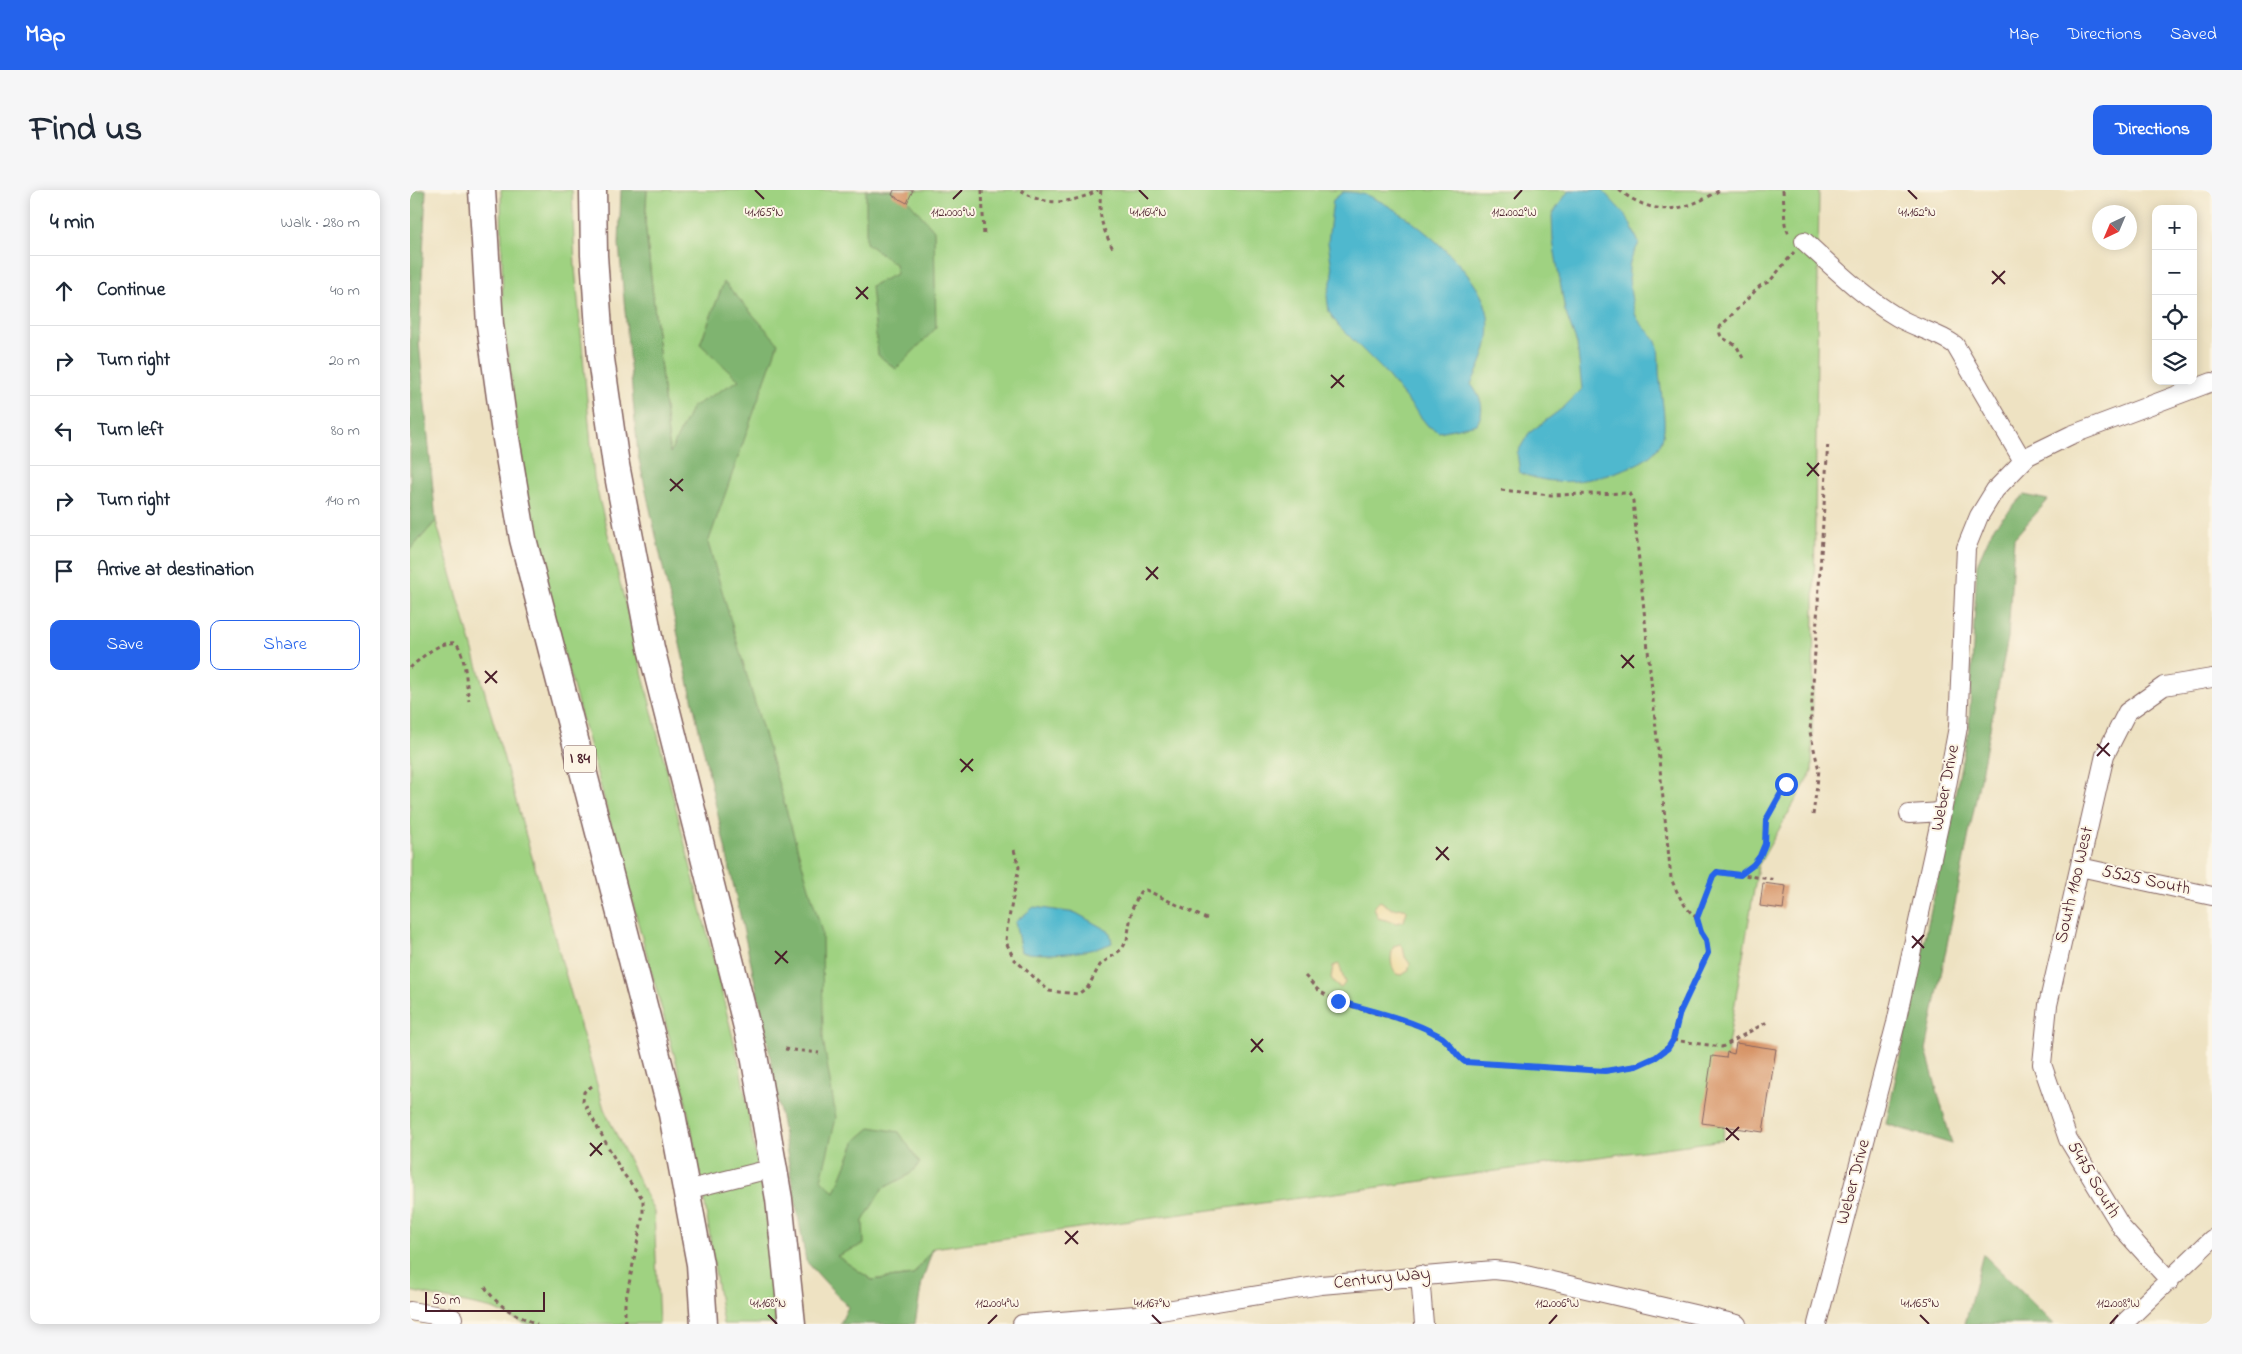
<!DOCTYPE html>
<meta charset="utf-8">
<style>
:root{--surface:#fff;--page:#f6f6f7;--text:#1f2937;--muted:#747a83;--line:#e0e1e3;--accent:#2563eb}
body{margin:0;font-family:"Indie Flower",sans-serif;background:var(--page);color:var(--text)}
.controls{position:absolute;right:15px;top:15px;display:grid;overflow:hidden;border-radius:10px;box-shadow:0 2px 12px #0003}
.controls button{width:45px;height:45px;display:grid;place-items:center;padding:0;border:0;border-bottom:1px solid var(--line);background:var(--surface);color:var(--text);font:25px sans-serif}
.compass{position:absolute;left:1682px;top:15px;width:45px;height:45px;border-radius:50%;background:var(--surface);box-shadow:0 2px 12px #0003;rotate:224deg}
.scale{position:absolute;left:15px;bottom:12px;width:120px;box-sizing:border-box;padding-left:5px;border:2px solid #4a1f2b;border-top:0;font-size:14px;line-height:18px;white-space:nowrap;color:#4a1f2b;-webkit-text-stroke:4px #fcf5e5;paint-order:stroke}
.stop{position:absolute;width:15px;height:15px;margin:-11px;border:4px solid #2563eb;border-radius:50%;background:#fff}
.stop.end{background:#2563eb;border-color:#fff;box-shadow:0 1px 5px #0008}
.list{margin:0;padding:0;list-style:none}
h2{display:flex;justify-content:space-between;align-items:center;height:65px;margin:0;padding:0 20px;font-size:21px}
h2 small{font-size:16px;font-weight:400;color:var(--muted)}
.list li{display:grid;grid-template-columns:32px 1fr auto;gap:15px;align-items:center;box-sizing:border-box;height:70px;padding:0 20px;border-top:1px solid var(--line)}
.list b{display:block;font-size:19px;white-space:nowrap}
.list em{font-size:16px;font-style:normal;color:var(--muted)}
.actions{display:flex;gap:10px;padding:15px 20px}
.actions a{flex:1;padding:11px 0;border:1px solid var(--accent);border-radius:10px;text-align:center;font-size:18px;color:var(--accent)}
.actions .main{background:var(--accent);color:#fff}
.icon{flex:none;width:28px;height:28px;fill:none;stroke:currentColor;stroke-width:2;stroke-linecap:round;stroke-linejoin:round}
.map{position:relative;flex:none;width:1802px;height:1134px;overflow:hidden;border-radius:10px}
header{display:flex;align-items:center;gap:30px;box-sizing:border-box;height:70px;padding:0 25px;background:var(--accent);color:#fff}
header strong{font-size:24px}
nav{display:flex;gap:28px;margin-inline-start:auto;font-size:18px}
.intro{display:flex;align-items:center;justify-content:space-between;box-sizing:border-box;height:120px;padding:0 30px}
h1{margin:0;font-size:35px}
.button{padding:12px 22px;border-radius:10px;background:var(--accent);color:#fff;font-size:18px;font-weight:700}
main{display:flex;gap:30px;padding:0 30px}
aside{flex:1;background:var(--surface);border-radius:10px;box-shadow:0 2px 12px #0003}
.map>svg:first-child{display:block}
.green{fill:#9fd281;stroke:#747856}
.forest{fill:#7fb46f;stroke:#646a4d}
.sand{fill:#eeda9e;stroke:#9c7c64}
.water{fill:#50b8ce;stroke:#4d6c7c}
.building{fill:#d79468}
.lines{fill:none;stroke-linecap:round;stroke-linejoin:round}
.minor-casing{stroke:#836360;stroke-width:20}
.highway-casing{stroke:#836360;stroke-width:29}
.path{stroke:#836360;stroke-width:3;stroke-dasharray:4 4;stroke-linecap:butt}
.minor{stroke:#fff;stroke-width:18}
.highway{stroke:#fff;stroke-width:26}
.route{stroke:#2563eb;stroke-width:6}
.ticks{fill:none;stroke:#4a1f2b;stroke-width:2}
.labels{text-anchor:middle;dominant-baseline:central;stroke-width:4;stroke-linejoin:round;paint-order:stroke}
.shield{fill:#fcf5e5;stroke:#7f5f63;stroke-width:1}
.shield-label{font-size:16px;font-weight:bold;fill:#4a1f2b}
.street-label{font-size:18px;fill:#4a1f2b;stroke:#fcf5e5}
.ticks-label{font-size:12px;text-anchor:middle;fill:#4a1f2b;stroke:#fcf5e5;stroke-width:4;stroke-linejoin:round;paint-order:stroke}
</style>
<header>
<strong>Map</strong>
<nav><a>Map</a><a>Directions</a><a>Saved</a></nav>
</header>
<div class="intro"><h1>Find us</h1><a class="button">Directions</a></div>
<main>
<aside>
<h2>4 min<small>Walk · 280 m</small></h2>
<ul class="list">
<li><svg class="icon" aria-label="ahead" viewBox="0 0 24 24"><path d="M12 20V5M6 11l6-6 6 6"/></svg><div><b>Continue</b></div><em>40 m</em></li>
<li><svg class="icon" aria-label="right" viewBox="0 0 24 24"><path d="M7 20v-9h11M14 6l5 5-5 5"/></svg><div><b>Turn right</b></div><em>20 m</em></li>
<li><svg class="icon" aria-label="left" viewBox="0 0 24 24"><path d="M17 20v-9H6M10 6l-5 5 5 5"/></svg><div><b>Turn left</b></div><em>80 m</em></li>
<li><svg class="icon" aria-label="right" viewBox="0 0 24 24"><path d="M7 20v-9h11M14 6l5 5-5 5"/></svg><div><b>Turn right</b></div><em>140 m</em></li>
<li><svg class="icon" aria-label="arrive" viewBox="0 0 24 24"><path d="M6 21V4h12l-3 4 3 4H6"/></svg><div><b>Arrive at destination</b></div></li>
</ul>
<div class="actions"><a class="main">Save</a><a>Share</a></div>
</aside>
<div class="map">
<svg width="1802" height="1134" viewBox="0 0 1802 1134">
<rect width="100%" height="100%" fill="#fcf5e5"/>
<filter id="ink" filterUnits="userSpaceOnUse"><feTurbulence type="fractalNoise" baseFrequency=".02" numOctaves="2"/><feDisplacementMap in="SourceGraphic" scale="10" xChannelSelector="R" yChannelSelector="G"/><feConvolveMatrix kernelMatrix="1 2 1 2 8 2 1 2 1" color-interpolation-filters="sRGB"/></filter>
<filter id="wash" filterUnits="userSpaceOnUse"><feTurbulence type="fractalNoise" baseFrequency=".0096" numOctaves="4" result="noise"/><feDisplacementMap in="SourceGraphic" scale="20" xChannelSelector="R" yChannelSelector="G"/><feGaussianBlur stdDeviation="1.12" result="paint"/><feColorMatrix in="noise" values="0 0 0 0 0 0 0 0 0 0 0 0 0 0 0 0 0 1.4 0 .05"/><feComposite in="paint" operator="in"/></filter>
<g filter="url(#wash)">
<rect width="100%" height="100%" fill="#eee2c2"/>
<!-- green -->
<path class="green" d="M91,0h71l3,77 19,211 146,588 26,149 10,109h-53l-21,-140 -20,-101 -148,-539 -31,-223z
M237,0h1172l-7,582 -54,94 -30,179 -5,95 -790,108 -20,27 -41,5 -36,-24 -166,-802 -25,-232z
M26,331l168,588 50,103 5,112h-134l-32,-15 -83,-18v-741z"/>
<!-- forest -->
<path class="forest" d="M0,0h16l-7,152 17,179 -26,29z
M211,0h26l-2,32 25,231 22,-46 47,-27 -39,-36 24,-62 54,61 -70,200 114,389 1,107 13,79 -15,62 14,12 21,-52 15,-13 28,5 21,31 -10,11 -28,15 -19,32 1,23 -27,12 35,24 41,-5 20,-27 -11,34 -7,42h-75l8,-17 -42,-46 -41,-234 -127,-572 -19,-211z
M456,0h33l35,40 2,98 -40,41 -18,-14 -7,-69 25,-12 -1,-10 -29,-21z
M1614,305l24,5 -34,38 -6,100 -82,412 26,94 -66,-20 83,-396 8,-164 16,-36z
M1573,1064l71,70h-89z"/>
<!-- sand -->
<path class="sand" d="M970,711l12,8 13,-1 2,3 -3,10 -7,2 -19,-5 -4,-11z
M990,754l3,3 2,10 5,7 -2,7 -6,4 -6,-1c-6,-8 -6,-19 -2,-28z
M929,774l6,19 -4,5 -4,-2 -6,-8 2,-12z"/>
<!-- water -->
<path class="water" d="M1159,0h33l25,27 12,26c-3,7 -9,16 -10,24 -1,12 3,39 7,49 4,10 17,17 21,28 3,8 1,27 3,37 6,53 14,72 -44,91 -34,11 -62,14 -96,1l-3,-20 12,-20 35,-26 18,-18 -5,-45 -12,-33 -12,-70 -1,-26z
M933,2c10,0 20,1 30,6 37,16 105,73 114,113 6,27 -4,50 -16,73 10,14 15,24 6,40l-38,8 -11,-6 -45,-56 -45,-45 -9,-13 -2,-16 6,-21 -5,-33 5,-42z
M624,717l42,6 34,19 2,11c-23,11 -67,13 -91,9l-6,-30z"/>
<g id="blocks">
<!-- building -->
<path class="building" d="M484,0h19l-6,13 -15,-8z
M1353,693l23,3 -3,23 -23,-3z
M1326,853l40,6 -13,83 -61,-9 10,-67 14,2 1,-6 7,2z"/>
</g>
</g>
<g filter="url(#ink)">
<use href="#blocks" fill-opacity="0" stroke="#836360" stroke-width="1"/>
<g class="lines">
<!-- minor casing -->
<g class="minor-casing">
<path id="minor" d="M1394,51c30,27 58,55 93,76 18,11 40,15 58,28l68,116
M1499,624l33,-2
M1670,677l132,29
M276,1000l88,-22
M1010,1085l4,49
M1760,1091l-48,-53 -54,-89 -26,-75 6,-59 57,-250 22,-43 37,-26 48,-8
M0,1121l43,7
M612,1134l114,-9 185,-30 173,-15 19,2 224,52
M1407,1134l79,-301 46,-211 16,-85 8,-179 13,-32 16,-26 33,-34 43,-21 141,-53
M1713,1134l89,-85"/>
</g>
<!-- highway casing -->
<g class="highway-casing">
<path id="highway" d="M72,0l8,135 15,108 18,106 149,575 28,150 4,60
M183,0l1,65 7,104 15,106 35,183 103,407 25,144 13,125"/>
</g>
<!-- path -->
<path class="path" d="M572,0l2,48
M611,0c22,18 54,13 77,0
M691,0c-3,27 1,37 13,61
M1209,0c36,28 65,22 101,0
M1373,0l2,34 4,11
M1333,168c-2,-3 -4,-8 -6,-11 -8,-9 -20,-6 -17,-20l40,-41 10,-5 24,-29
M1091,300l50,5 78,-2 4,8 38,377c6,15 13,30 26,40
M0,478c12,-11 29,-27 46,-25 10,11 10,42 13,58
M1403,625l6,-45 -9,-38 18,-291
M604,660l5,17 -12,61 -1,14 8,17 35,32 29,3 10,-7 12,-22 22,-16 5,-9 5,-31 8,-17 6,-2 63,30
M1331,684l12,-9 7,-9 5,-12 1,-24 20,-36
M895,786c5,5 10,12 16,16 36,22 81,23 117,43 13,6 16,20 27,27l140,9 31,-5 20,-9 12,-10 5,-7 6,-28 29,-59 -2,-13 -5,-7 -4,-15 16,-42 4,-5 59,9
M1263,850l49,7 45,-25
M375,859l34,4
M182,896l-8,6 -1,9 39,71 21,27v15l-18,90v20
M75,1097c13,20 30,28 52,37"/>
<!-- minor -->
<use href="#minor" class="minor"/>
<!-- highway -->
<use href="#highway" class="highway"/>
</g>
</g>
<g class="lines" filter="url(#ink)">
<!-- route -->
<path class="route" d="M928,811c33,10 70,17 100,34 13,6 16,20 27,27l140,9 31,-5 20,-9 12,-9 5,-8 7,-28 28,-59 -2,-13 -5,-8 -4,-14 16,-42 4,-4 23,3 13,-10 7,-9 5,-12 1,-24 20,-36"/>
</g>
<!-- ticks -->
<path class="ticks" d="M345,0l9,9M729,0l9,9M1498,0l9,9M543,9l9,-9M1104,9l8,-9M1582,81l13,13M1582,94l13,-13M446,97l12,12M446,109l12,-12M921,185l13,12M921,198l13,-13M1397,273l12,13M1397,286l12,-13M260,289l13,12M260,301l13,-12M736,377l12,12M736,390l12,-13M1211,465l13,13M1212,478l12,-13M75,481l12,12M75,493l12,-12M1687,554l13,12M1687,566l12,-13M550,569l13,12M551,582l12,-13M1026,657l13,13M1026,670l12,-13M1502,746l12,12M1502,758l12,-13M365,761l13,12M365,774l12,-13M841,849l12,13M841,862l12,-13M1316,938l13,12M1316,950l13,-13M180,953l12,12M180,966l12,-13M655,1041l13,13M655,1054l13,-13M358,1125l9,9M742,1125l9,9M1510,1125l9,9M578,1134l9,-9M1139,1134l8,-9M1700,1134l8,-9"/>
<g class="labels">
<!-- shield labels -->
<rect class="shield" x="154" y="555.5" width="32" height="27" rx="4"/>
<g class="shield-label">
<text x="170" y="569">I 84</text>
</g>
<!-- street labels -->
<g class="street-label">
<text transform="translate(1536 598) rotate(-79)">Weber Drive</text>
<text transform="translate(1736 691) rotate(12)">5525 South</text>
<text transform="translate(1665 695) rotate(-77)">South 1100 West</text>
<text transform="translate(1683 990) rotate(59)">5475 South</text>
<text transform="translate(1444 992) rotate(-75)">Weber Drive</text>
<text transform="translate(972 1089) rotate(-6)">Century Way</text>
</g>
</g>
<g class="ticks-label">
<text x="1507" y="26">41.162°N</text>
<text x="354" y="26">41.165°N</text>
<text x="738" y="26">41.164°N</text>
<text x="543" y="26">112.000°W</text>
<text x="1104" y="26">112.002°W</text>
<text x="587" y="1117">112.004°W</text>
<text x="1147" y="1117">112.006°W</text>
<text x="1708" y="1117">112.008°W</text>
<text x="358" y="1117">41.168°N</text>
<text x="742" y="1117">41.167°N</text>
<text x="1510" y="1117">41.165°N</text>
</g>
</svg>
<div class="controls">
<button>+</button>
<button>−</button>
<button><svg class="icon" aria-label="locate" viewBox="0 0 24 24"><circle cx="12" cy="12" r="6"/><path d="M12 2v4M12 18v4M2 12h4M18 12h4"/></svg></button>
<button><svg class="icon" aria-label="layers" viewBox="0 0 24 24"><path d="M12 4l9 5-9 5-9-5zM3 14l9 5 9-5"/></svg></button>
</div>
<svg class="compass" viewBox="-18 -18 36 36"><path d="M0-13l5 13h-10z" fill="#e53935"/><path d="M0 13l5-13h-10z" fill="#747a83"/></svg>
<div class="scale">50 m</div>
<div class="stop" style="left:1376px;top:594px"></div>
<div class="stop end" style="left:928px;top:811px"></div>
</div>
</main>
